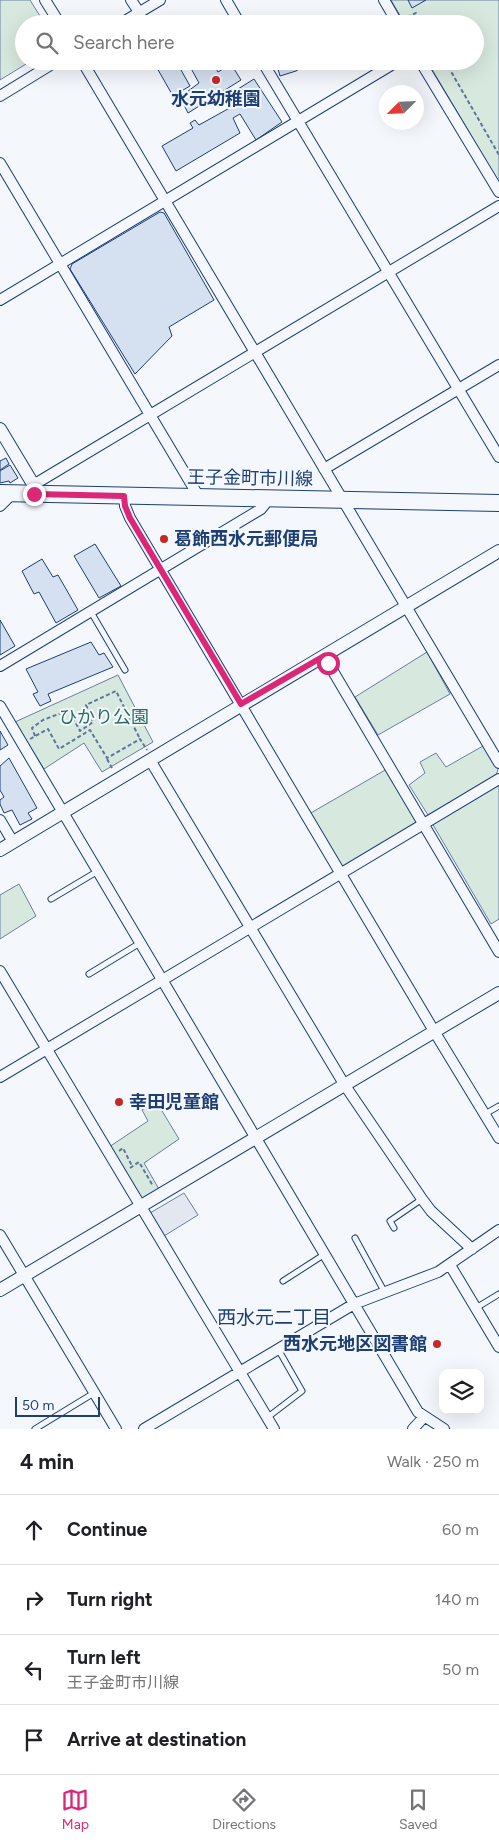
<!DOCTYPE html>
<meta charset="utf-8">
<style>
:root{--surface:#fff;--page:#f2f2f2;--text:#202124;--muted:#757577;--line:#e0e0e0;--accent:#db2777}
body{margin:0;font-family:Figtree,"Noto Sans JP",sans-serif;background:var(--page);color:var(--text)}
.controls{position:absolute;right:15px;bottom:15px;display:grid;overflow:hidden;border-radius:10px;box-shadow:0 5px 20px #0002}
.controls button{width:45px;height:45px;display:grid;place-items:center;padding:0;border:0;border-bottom:1px solid var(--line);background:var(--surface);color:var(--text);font:25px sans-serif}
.compass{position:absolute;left:379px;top:85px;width:45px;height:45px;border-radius:50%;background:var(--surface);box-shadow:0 5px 20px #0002;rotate:246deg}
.scale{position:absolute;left:15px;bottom:12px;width:85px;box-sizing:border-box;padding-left:5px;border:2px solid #1d3f73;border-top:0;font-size:14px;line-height:18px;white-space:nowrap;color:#1d3f73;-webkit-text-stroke:4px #f4f7fb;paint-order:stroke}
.stop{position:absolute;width:15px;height:15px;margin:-11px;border:4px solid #db2777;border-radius:50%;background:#fff}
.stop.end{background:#db2777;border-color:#fff;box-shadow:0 1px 5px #0008}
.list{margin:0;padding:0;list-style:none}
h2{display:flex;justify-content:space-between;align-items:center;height:65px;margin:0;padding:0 20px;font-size:21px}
h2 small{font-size:16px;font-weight:400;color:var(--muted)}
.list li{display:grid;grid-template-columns:32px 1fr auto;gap:15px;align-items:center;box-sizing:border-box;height:70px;padding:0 20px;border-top:1px solid var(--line)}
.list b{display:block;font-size:19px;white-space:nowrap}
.list p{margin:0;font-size:16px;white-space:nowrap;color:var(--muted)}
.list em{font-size:16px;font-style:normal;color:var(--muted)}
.icon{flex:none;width:28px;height:28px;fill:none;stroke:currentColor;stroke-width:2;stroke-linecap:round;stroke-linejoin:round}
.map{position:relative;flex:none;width:499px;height:1429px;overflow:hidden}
.search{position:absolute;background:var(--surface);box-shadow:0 5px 20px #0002;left:15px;right:15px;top:15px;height:55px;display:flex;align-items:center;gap:12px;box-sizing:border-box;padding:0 18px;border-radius:28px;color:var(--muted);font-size:19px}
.sheet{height:345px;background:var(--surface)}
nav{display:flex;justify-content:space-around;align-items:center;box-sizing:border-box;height:70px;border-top:1px solid var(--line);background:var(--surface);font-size:14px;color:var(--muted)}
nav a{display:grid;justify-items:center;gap:2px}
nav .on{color:var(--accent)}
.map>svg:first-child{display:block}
.green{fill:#d7e8df;stroke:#687fa3}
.parking{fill:#e3e8f0;stroke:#687fa3}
.building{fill:#d5e0f0;stroke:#1d3f73}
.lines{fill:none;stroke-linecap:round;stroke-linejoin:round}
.service-casing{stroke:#1d3f73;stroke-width:7}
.minor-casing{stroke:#1d3f73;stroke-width:12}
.tertiary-casing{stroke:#1d3f73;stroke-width:14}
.primary-casing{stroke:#1d3f73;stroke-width:18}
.path{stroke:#5e769c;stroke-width:2;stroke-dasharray:4 2.5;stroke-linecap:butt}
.service{stroke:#f4f7fb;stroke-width:5}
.minor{stroke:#f4f7fb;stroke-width:10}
.tertiary{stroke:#f4f7fb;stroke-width:12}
.primary{stroke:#f4f7fb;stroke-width:16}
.route{stroke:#db2777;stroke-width:6}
.poi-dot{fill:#c62828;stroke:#f4f7fb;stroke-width:2}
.labels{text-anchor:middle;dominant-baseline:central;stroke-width:4;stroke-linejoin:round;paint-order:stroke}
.poi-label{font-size:18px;font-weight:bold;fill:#1d3f73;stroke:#f4f7fb;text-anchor:start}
.street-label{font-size:18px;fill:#1d3f73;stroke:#f4f7fb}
.park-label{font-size:18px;fill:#2c6c60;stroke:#f4f7fb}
.neighbourhood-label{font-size:19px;fill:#1d3f73;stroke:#f4f7fb}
</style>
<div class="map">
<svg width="499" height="1429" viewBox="0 0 499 1429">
<rect width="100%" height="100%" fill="#f4f7fb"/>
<!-- green -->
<path class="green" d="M0,0h30l15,24h-21v37h7l-31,19z
M391,0h108v182l-72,-121h48v-37h-70z
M427,652l23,42 -72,41 -23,-38z
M118,675l35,67 -51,30 -18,-29 -40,26 -29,-47z
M483,746l15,24 -3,7 -67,38 -19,-30 16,-12 -5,-11 16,-9 10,14z
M387,769l32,54 -76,47 -34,-56z
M499,785v134l-8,5 -59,-101z
M19,884l17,32 -36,23v-44z
M156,1101l23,38 -35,24 16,28 -18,11 -33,-55 39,-26 -6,-11z"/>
<!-- parking -->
<path class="parking" d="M184,1193l14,22 -34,21 -14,-23z"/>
<!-- building -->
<path class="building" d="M408,0h18l-14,8z
M150,16l5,8h-17z
M153,61h23l14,25 -17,10z
M187,61h24l7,11 13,-8 10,16 -53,33 -8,-16 19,-14z
M280,61h33l-17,10 -16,5 -2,-7 4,-1z
M254,79l28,43 -26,18 -16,-26 -7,4 7,15 -64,38 -14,-25 31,-18 -3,-5 5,-3 4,5 36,-20 -5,-11z
M160,212l4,1 50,87 -45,27 3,9 -37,38 -65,-105 2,-5z
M6,458l3,6 -9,6v-9z
M10,465l8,13 -8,5 -1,-2 -9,2v-12z
M95,544l26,42 -22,12 -25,-42z
M42,559l11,18 5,-2 20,35 -22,13 -17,-31 -5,2 -12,-23z
M0,620l15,26 -15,9z
M91,642l8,13 5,-2 9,14 -65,27 3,7 -11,5 -7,-12 5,-2 -12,-23z
M0,731l8,14 -8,5z
M9,758l28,50 -9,5 4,6 -12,6 -8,-15 -8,3 -4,-9v-4l4,-3 -4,-7v-24z"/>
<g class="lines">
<!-- service casing -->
<g class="service-casing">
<path id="service" d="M91,612l34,58
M51,899l47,-28
M89,974l51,-31
M485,1114l14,-8
M394,1228l-4,-7 32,-22
M355,1238l29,53
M283,1281l42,-27
M476,1308l23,-14
M268,1417l34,-26 -24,-42
M35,1429l59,-36"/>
</g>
<!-- minor casing -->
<g class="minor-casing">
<path id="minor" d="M45,0l15,24
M131,0l8,12
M226,0l14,24
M384,0l14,24
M120,24l40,-24
M82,61l417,702
M262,61l237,396
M420,61l79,131
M0,96l57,-35
M0,163l199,334
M0,300l398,-239
M324,469l175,-104
M33,484l7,-3 459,-275
M124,495l1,11 5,12 304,513 65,107
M0,506l12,-12
M324,656l175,296
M0,666l261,-157 4,-5 -1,-6
M0,706l418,706 26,17
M150,760l194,324 78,115 9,12 41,38
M0,820l13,22
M0,971l274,458
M0,1077l499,-298
M0,1235l116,194
M450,1265l49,82
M144,1429l210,-125 84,-32 61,-42
M413,1429l11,-12"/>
</g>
<!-- tertiary casing -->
<g class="tertiary-casing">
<path id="tertiary" d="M0,429l33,55 1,10
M0,850l499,-299
M0,1290l499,-297"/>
</g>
<!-- primary casing -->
<g class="primary-casing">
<path id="primary" d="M0,493l499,10"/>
</g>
<!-- path -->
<path class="path" d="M407,17l9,-4 7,11
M445,61l54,94
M35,736l-3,-8 11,-8 26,-10 11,21 13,-9 -7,-17 30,-14 24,48
M30,739l18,-10 11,20 31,-19 17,28 33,-19 7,11
M107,759l5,9
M119,1151l4,-3 9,18
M130,1168l9,-6 14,24"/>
<!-- service -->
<use href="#service" class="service"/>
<!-- minor -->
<use href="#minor" class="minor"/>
<!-- tertiary -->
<use href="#tertiary" class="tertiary"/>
<!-- primary -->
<use href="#primary" class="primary"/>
</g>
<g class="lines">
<!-- route -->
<path class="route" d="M34,494l90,2 1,10 5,12 111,186 83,-48 4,7"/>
</g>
<!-- markers -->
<g class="poi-dot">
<circle cx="216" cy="80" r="5"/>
<circle cx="164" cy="539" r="5"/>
<circle cx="119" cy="1102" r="5"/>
<circle cx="437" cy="1344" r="5"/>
</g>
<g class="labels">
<!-- poi labels -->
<g class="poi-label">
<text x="216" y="99" text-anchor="middle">水元幼稚園</text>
<text x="174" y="539">葛飾西水元郵便局</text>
<text x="129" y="1102">幸田児童館</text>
<text x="427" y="1344" text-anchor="end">西水元地区図書館</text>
</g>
<!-- street labels -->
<g class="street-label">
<text transform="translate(250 478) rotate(1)">王子金町市川線</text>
</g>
<!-- park labels -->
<g class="park-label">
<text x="104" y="717">ひかり公園</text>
</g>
<!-- neighbourhood labels -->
<g class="neighbourhood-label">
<text x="274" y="1317">西水元二丁目</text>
</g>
</g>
</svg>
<div class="controls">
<button><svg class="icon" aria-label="layers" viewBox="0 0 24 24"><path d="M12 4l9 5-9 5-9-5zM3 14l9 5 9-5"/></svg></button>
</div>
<svg class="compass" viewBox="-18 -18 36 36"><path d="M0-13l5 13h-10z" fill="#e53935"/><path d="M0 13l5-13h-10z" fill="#757577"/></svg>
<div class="scale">50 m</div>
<div class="stop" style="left:328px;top:663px"></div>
<div class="stop end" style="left:34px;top:494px"></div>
<div class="search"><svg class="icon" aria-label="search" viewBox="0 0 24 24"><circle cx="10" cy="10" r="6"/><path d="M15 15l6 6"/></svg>Search here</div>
</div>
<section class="sheet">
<h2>4 min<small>Walk · 250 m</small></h2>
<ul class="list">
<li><svg class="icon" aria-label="ahead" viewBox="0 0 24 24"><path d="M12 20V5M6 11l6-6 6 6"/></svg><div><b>Continue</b></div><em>60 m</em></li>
<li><svg class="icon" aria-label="right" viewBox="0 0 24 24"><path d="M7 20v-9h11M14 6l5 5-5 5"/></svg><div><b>Turn right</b></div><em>140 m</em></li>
<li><svg class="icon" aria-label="left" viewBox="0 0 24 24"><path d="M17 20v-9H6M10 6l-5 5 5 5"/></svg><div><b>Turn left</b><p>王子金町市川線</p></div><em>50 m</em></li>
<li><svg class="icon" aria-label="arrive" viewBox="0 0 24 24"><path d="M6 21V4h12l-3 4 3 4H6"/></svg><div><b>Arrive at destination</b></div></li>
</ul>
</section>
<nav>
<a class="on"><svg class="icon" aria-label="map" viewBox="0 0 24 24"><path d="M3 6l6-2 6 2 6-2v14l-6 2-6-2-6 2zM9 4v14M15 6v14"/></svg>Map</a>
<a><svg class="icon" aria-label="directions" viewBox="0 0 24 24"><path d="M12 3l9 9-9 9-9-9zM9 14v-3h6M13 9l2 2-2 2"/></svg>Directions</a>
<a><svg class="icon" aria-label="saved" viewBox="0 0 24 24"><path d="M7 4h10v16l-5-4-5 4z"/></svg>Saved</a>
</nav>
